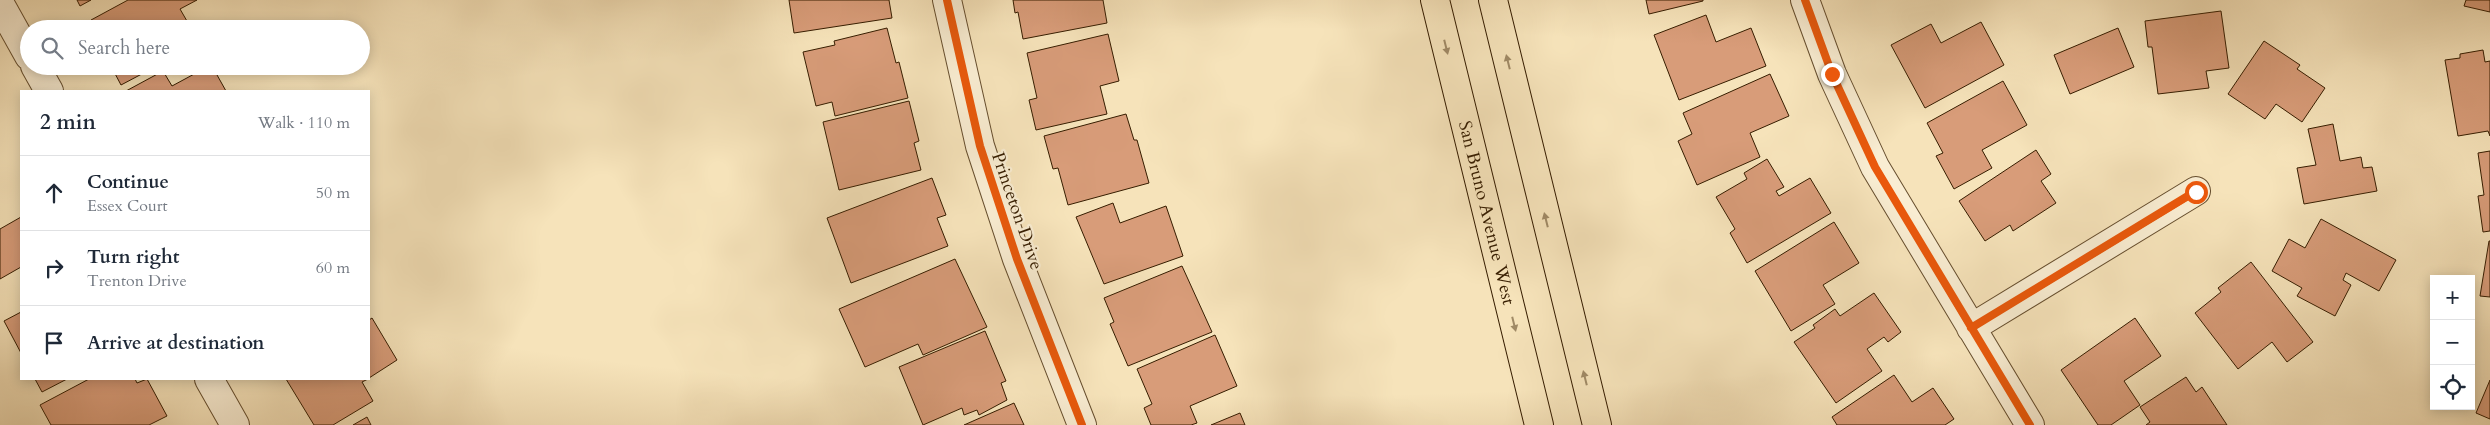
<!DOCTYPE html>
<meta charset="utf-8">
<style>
:root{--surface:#fff;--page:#f6f6f7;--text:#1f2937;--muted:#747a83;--line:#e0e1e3}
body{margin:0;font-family:Cardo,serif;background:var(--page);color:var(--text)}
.controls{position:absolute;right:15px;bottom:15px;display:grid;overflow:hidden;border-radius:0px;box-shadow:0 2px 12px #0003}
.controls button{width:45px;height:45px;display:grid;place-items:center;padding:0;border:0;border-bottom:1px solid var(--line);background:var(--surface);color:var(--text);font:25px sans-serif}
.stop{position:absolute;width:15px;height:15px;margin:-11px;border:4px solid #ea580c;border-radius:50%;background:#fff}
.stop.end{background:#ea580c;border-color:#fff;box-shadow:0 1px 5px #0008}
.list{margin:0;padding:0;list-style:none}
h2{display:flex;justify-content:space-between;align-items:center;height:65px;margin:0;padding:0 20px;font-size:21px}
h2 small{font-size:16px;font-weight:400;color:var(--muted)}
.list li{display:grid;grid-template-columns:32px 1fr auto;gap:15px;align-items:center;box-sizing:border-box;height:75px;padding:0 20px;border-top:1px solid var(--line)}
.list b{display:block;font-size:19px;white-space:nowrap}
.list p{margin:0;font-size:16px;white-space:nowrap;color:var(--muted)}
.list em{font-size:16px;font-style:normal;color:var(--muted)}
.icon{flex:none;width:28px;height:28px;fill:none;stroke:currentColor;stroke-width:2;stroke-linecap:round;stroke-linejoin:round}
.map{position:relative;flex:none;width:2490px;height:425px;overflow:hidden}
.search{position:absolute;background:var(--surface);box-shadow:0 2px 12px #0003;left:20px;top:20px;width:350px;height:55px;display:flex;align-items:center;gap:12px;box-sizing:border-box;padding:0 18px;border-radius:28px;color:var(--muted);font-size:19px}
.panel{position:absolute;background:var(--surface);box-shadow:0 2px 12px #0003;left:20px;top:90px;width:350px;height:290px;border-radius:0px}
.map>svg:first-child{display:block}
.building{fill:#d89c79;stroke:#361d00}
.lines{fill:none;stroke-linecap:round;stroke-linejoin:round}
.minor-casing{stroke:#664e2e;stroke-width:30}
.major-casing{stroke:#361d00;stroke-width:30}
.minor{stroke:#f9edd2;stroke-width:28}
.major{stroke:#f6e3ba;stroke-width:28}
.cycleway-casing{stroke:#f9edd2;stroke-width:11}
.cycleway{stroke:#e8590c;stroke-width:8}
.oneway{fill:#a08a66}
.route{stroke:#ea580c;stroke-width:6}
.labels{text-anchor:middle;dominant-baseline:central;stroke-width:4.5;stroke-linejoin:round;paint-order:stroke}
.street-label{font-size:18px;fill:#361d00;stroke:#f9edd2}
</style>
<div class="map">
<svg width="2490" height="425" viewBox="0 0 2490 425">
<rect width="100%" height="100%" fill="#f6e3ba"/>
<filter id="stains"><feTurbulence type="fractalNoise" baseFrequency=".004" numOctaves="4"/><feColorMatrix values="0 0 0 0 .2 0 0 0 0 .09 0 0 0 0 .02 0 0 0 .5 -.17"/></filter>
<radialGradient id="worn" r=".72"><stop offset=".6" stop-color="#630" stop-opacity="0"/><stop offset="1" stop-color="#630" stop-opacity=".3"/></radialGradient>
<!-- building -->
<path class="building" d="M77,0h14l-11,6z
M128,0h69l-17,9 11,19 -2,1h-93l-5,-9z
M789,0h100l3,18 -98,15z
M1013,0h90l4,23 -84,16 -5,-27 -3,1z
M1646,0h57v1l-54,13z
M2466,0h24v12l-26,-6z
M2221,11l8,57 -23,3 3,17 -51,6 -6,-47h-4l-3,-26z
M1706,15l10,27 35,-14 15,38 -87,34 -25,-65z
M1981,22l23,43 -79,43 -34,-63 40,-21 10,19z
M887,28l9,35 3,-1 9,36 -73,18 -3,-14 -16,4 -13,-54 32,-7 -1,-4z
M2118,28l16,39 -64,27 -16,-39z
M1108,34l11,47 -19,5 7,28 -71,16 -7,-30 8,-2 -10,-45z
M2264,41l36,24 -3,4 28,19 -23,34 -26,-18 -11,15 -37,-25z
M2483,50l2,12 5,-1v75l-2,-5 -30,5 -13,-76 15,-2v-4z
M111,66h44v1l-34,18z
M209,66h3l14,25h-100l37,-20 9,15z
M1770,74l19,42 -39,17 10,24 -63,28 -19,-44 14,-7 -9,-21z
M2003,81l24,44 -45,25 10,18 -38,21 -18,-33 7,-3 -16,-30z
M909,101l10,40 -5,2 7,27 -82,20 -16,-68z
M1126,114l8,26h3l12,43 -81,22 -10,-37 -5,1 -9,-33z
M2333,124l7,37 21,-4 2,11 9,-1 5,24 -73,13 -7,-36 19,-3 -8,-36z
M2036,150l15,24 -10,7 15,22 -43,28 -3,-6 -25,16 -26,-40z
M2490,151v80l-7,1 -5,-36 6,-1 -6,-42z
M1767,159l17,28 -8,4 3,5 31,-18 21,35 -84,50 -17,-30 5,-4 -19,-32 31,-18 -3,-6z
M932,178l14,37 -9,3 11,28 -97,37 -24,-65z
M1113,203l7,20 46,-17 17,50 -79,28 -28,-67z
M21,217v50l-21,12v-50z
M2321,219l75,41 -17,31 -33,-18 -3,7 8,5 -16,31 -38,-20 5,-8 -30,-17 17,-32 16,9z
M1834,222l25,41 -36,22 12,19 -44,27 -36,-60z
M2489,241h1v56l-10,-1z
M955,259l32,68 -64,28 -5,-11 -53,23 -26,-58z
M2251,262l62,80 -26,20 -15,-20 -34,27 -43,-56 26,-21 -3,-4z
M1182,266l30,66 -84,34 -18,-42 4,-2 -10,-24z
M1874,293l27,39 -13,10 -4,-5 -17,12 15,22 -46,32 -42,-61 21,-14 -2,-3 22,-16 5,7z
M21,312v41l-17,-32z
M372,318l25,42 -28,18v-58z
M2135,318l26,38 -37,25 16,24 -29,20h-13l-37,-55z
M985,331l21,50 -5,2 6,17 -28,15 -2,-5 -13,5 -2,-7 -39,17 -24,-58z
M1215,335l22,51 -47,20 7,17 -6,2h-40l-7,-17 8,-4 -15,-35z
M1894,375l18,27 21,-14 21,31 -9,6h-108l-5,-8z
M2186,377l10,15 6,-5 25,38h-81l4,-3 -10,-15z
M35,379h32l-25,13z
M89,379h46l2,4 10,-4 20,37 -18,9h-98l-11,-20z
M286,379h82l-6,3 11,19 -40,24h-19z
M2490,380v39l-14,-6z
M1014,403l10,22h-60z
M1240,413l5,12h-34z
M367,417l4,8h-18z"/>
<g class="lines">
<!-- minor casing -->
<g class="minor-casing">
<path id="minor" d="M947,0l33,146 37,113 65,166
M1805,0l27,74 43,93 155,258
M0,4l29,52
M35,66l14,25
M1971,328l225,-137
M209,379l26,46"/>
</g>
<!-- major casing -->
<g class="major-casing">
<g id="major">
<path id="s1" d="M1435,0l104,425"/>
<path d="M1493,0l104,425"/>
</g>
</g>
<!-- minor -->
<use href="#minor" class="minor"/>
<!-- major -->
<use href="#major" class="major"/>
<!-- cycleway casing -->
<g class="cycleway-casing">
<path id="cycleway" d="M947,0l33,146 37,113 65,166
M1805,0l27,74 43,93 155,258
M1971,328l225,-137"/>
</g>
<!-- cycleway -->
<use href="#cycleway" class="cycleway"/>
</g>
<!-- one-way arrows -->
<defs><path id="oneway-solid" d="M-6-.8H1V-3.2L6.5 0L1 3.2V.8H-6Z" transform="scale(1.25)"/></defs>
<g class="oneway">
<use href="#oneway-solid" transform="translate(1446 47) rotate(76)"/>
<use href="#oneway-solid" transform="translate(1508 62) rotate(-104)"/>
<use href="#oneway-solid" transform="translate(1546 220) rotate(-104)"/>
<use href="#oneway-solid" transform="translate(1514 324) rotate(76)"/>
<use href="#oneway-solid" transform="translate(1585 378) rotate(-104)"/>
</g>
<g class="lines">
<!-- route -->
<path class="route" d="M1832,74l43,92 96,162 225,-136"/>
</g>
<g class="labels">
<!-- street labels -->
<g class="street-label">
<text transform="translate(1017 211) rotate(71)">Princeton Drive</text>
<text stroke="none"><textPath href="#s1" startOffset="219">San Bruno Avenue West</textPath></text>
</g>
</g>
<rect width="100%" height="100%" filter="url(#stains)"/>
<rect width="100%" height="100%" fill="url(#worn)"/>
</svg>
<div class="controls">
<button>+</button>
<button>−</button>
<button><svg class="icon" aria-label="locate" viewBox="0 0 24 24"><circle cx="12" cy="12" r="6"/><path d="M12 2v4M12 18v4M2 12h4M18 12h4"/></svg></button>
</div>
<div class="stop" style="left:2196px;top:192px"></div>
<div class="stop end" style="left:1832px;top:74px"></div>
<div class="search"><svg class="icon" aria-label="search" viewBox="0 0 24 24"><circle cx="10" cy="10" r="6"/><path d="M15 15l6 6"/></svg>Search here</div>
<section class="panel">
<h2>2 min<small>Walk · 110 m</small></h2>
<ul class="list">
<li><svg class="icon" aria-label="ahead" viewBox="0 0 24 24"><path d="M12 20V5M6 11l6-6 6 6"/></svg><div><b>Continue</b><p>Essex Court</p></div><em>50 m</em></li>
<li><svg class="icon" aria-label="right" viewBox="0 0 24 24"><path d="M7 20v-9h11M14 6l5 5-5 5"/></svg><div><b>Turn right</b><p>Trenton Drive</p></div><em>60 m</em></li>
<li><svg class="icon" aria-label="arrive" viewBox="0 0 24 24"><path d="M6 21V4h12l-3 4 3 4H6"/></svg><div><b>Arrive at destination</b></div></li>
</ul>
</section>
</div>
